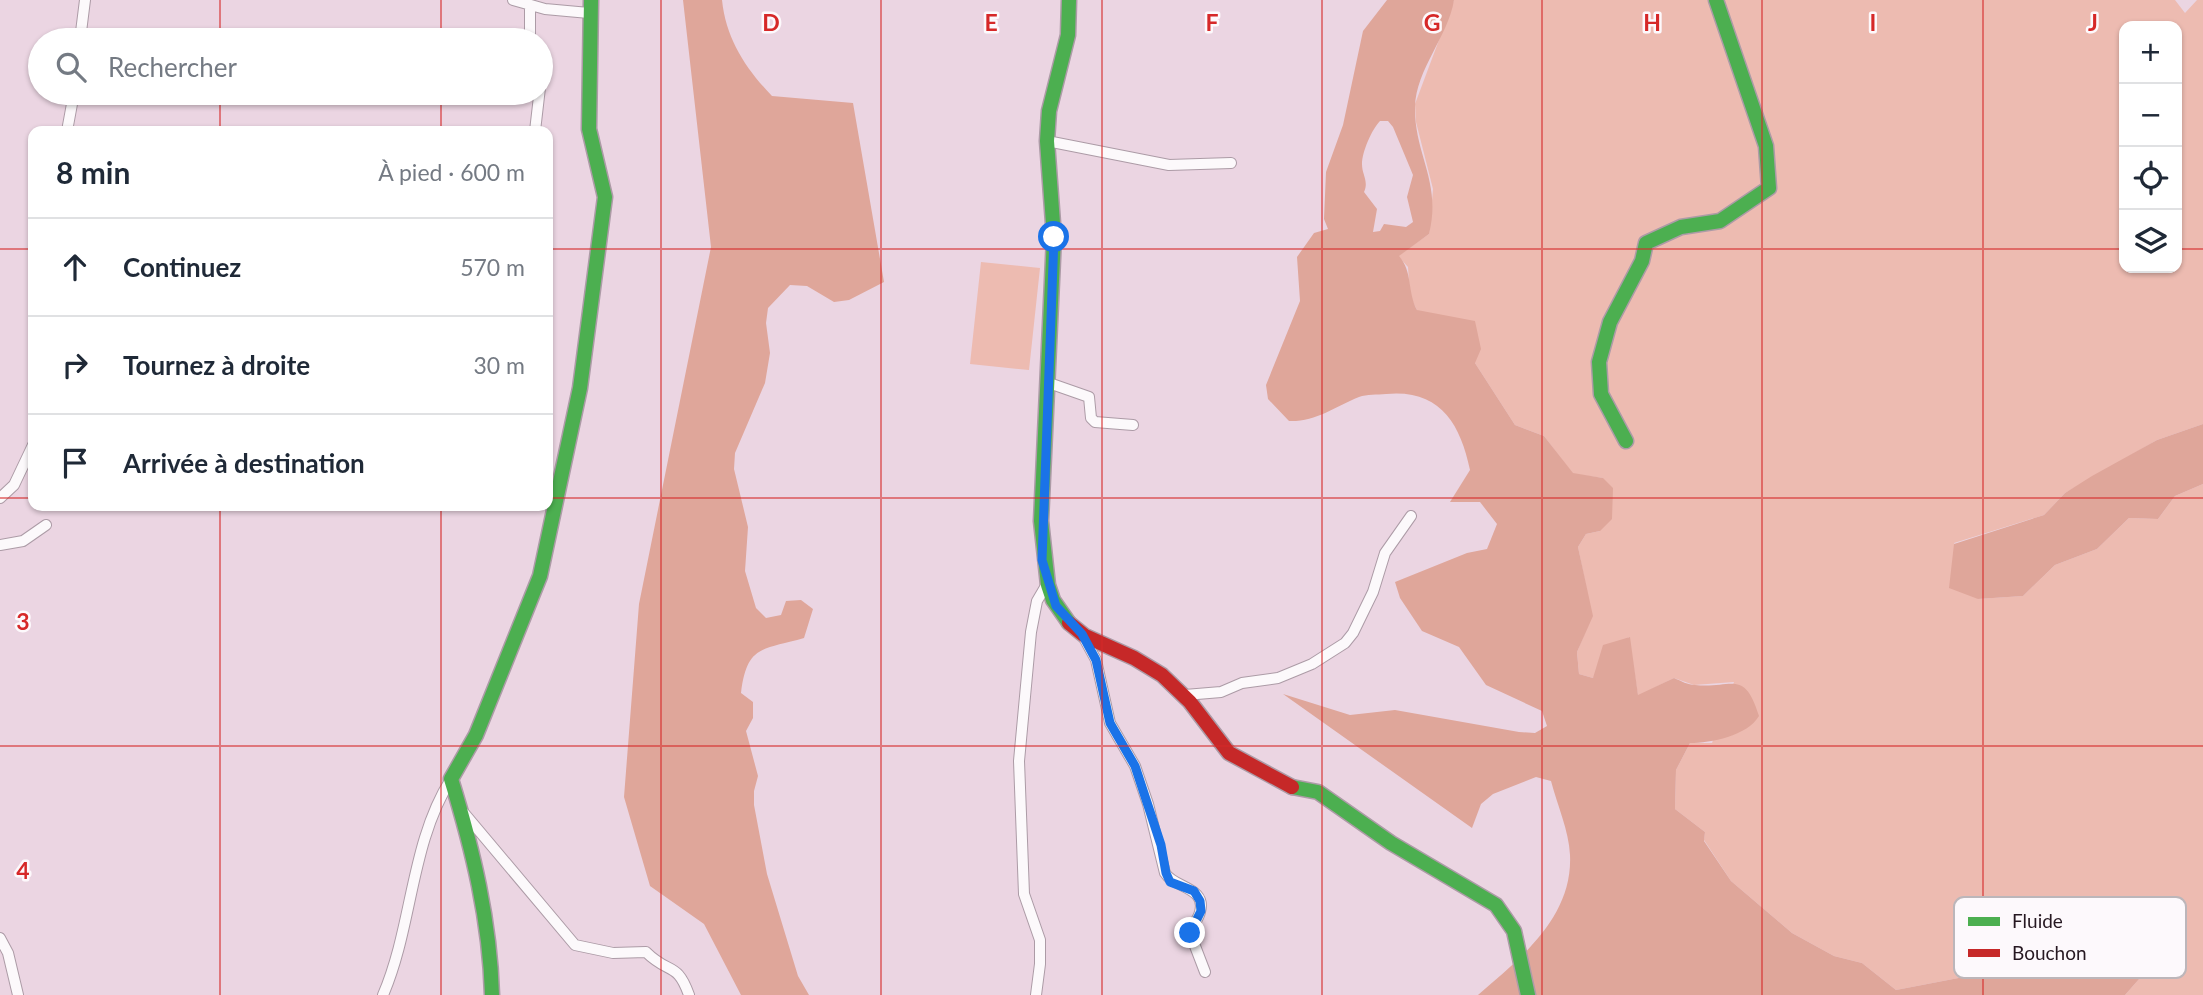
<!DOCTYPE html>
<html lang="fr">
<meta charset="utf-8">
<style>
:root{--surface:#fff;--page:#f2f2f3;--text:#1f2937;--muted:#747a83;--line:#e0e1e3}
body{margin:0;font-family:Lato,sans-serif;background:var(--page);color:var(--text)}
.controls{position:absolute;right:21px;top:21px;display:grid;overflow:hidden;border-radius:14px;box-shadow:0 2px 5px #0004}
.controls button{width:63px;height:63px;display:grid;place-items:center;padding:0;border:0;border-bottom:2px solid var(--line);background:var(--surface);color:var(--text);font:35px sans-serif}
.stop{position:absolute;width:21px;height:21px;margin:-16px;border:5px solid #1a73e8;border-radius:50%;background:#fff}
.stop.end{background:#1a73e8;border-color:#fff;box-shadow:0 2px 7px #0008}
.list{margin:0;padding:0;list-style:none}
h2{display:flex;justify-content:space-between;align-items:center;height:91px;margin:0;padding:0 28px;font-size:30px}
h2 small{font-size:23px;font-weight:400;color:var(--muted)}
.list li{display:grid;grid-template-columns:46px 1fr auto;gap:21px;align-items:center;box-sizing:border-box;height:98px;padding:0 28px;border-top:2px solid var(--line)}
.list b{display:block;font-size:26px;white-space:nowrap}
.list em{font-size:23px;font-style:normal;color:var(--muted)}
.icon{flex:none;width:38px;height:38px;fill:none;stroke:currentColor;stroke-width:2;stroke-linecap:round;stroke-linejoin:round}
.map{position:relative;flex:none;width:2203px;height:995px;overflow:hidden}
.search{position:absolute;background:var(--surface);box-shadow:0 2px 5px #0004;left:28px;top:28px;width:525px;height:77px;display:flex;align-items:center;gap:18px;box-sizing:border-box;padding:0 24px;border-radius:38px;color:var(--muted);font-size:26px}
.panel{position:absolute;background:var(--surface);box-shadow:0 2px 5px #0004;left:28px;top:126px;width:525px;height:385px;border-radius:14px}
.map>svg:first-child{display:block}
.green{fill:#edbbb1;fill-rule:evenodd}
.forest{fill:#dfa69a;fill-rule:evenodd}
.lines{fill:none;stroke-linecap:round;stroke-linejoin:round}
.street-casing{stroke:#ac9ba6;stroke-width:12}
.fast-casing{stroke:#ac9ba6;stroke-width:17}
.jam-casing{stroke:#ac9ba6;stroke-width:17}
.street{stroke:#fcf9fb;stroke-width:10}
.fast{stroke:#4caf50;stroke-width:14}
.jam{stroke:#c62828;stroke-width:14}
.route{stroke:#1a73e8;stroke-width:9}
.grid{fill:none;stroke:#d62828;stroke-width:2;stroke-opacity:0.55}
.key{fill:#fdf9fc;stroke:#bcb6ba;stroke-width:2}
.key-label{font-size:19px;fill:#261821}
.grid-label{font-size:23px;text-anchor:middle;font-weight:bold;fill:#d62828;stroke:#fdf9fc;stroke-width:5;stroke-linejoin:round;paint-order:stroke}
</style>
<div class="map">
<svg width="2203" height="995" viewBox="0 0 2203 995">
<rect width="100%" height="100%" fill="#ebd5e2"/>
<!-- green -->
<path class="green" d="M1454,0h721l10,13 12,-13h6v424l-46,16 -92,53 -21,22 -90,28 24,56 45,-3 32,-31 42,-16 32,-31 29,1 17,-23 28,-12v511h-78l15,-17 -77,-34 -42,22 -125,24 -34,-27 -28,-7 -42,-23 -61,-52 -27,-41 1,-8 -30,-23 1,-39 14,-27h22l22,-61 -40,3 -20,-7 -36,18 -9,-59 -36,41 -14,-4 -2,-22 15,-36 -14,-69 8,-13 14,-3 3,-53 -30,-4 -29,-38 -29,-11 -40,-62 -58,-53 -7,-14 -2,-29 -10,-11 31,-22 4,-45 -17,-67 -1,-18zM2124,26h53v242h-53z
M981,262l59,6 -11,102 -59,-6z"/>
<!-- forest -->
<path class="forest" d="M683,0h39c4,39 24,69 50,96l81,7 31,179 -35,18 -15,2 -27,-16 -17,-1 -22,23 -2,15 4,30 -5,30 -30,70 -1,16 14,58 -3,44 11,37 10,10 15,-3 5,-14 15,-1 12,9 -9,29c-42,12 -57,7 -63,55l12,9v16l-7,13 12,45 -4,15v14l13,69 31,102 11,19h-68l-37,-71 -54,-38 -26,-89 15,-193 72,-357z
M1387,0h67c-6,37 -38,69 -39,107 -1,47 27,75 14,127l-30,22c14,16 8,35 18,54l58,11 6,28 -6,14 40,62 29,11 29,37 30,5 10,10 -1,31 -12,12 -14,3 -8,13 15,69 -16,36 2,22 14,4 10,-33 27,-8 8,58 36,-17c7,3 14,7 21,7 37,4 49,-17 64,31 -12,20 -48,27 -69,27l-14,27 -1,39 30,23 -1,9 27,40 61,52 42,23 28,7 34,27 125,-24 42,-22 45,-13 31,32 1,15 -15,17h-647c43,-37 95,-78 92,-140 -1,-24 -13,-51 -19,-74l-15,-4 -43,17 -12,10 -9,24 -189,-134 67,21 45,-5 124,22 16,1 12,-7 -5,-15 -56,-26 -27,-38 -37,-16 -22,-33 -5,-16 72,-29 20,-4 10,-25 -17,-22h-30l20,-32c-10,-48 -31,-81 -84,-76 -9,1 -19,0 -27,3 -24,10 -44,25 -70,24l-21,-22 -2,-14 34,-84 -3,-44 17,-24 14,-4 -4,-10 2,-47 17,-47 20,-94zM1380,121h8l5,6 20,48 -6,22 6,25 -7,5 -22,-3 -4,7 -7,1 4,-23 -13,-17c5,-11 -2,-17 -2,-28 0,-12 10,-35 18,-43z
M2203,424v60l-28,12 -17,23 -29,-1 -32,31 -42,16 -32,31 -45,3 -29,-11 5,-44 90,-29 21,-22 27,-17 65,-36z"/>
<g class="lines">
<!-- street casing -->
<g class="street-casing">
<path id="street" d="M513,0l32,9 44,4
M530,5v35
M80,40l5,-40
M67,131l7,-38
M535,131l6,-52
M1047,141l122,24 62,-2
M1049,383l40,14 2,21 4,4 38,3
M0,498l14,-13 19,-40
M0,545l23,-4 23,-16
M1083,636l13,24 14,63 25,43 13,38 17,69c9,15 42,14 35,39 -2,8 -8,14 -10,21l15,39
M1185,695l36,-3 21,-9 36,-5 34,-14 33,-21 8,-10 20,-41 12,-39 26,-37
M464,813l111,132 38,8 33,-1c23,23 31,9 43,43
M0,938l8,15 10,42
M383,995c30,-70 27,-151 68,-216
M1036,995l4,-31v-24l-16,-46 -5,-133 12,-129 6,-31 10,-17"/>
</g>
<!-- fast casing -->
<g class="fast-casing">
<path id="fast" d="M1626,441l-25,-47 -2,-32 11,-40 32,-61 4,-18 35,-16 39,-6 49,-33 -3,-42 -50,-146
M1069,623l-16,-23 -5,-15 -7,-64 13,-284 -7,-96 2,-30 19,-76 1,-35
M1292,787l26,5 73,51 105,62 18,26 14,64
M492,995c-2,-74 -19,-145 -41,-216l25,-44 64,-159 40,-188 25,-191 -16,-68 2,-129"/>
</g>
<!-- jam casing -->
<g class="jam-casing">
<path id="jam" d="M1069,623l16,13 49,22 28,17 28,27 39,51 63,34"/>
</g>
<!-- street -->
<use href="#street" class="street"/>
<!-- fast -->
<use href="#fast" class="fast"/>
<!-- jam -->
<use href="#jam" class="jam"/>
</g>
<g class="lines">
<!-- route -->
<path class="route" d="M1054,237l-12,323 14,46 26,28 14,26 14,63 25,43 26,79 5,28 4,9 24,9 6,10 1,10 -11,22"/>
</g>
<!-- grid -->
<path class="grid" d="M220,0v40M441,0v40M661,0v995M881,0v995M1102,0v995M1322,0v995M1542,0v995M1762,0v995M1983,0v995M220,93v38M441,93v38M0,249h33M548,249h1576M2177,249h26M0,498h33M548,498h1655M220,506v489M441,506v489M0,746h2203"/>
<!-- legend -->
<rect x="1954" y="897" width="232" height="81" rx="10" class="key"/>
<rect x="1968" y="917" width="32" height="9" fill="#4caf50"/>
<rect x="1968" y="949" width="32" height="8" fill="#c62828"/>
<g class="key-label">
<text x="2012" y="928">Fluide</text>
<text x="2012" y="960">Bouchon</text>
</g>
<g class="grid-label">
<text x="771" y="31">D</text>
<text x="991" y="31">E</text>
<text x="1212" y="31">F</text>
<text x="1432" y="31">G</text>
<text x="1652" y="31">H</text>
<text x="1873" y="31">I</text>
<text x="2093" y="31">J</text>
<text x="23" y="630">3</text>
<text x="23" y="879">4</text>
</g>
</svg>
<div class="controls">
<button>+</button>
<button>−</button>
<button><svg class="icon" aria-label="locate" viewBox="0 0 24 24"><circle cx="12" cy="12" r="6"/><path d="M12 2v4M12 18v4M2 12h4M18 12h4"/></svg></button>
<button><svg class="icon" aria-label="layers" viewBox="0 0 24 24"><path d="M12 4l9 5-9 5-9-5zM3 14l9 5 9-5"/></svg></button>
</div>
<div class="stop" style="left:1054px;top:237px"></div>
<div class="stop end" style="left:1190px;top:933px"></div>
<div class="search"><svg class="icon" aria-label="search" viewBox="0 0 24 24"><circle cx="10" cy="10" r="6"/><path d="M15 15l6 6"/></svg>Rechercher</div>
<section class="panel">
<h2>8 min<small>À pied · 600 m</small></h2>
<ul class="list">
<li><svg class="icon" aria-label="ahead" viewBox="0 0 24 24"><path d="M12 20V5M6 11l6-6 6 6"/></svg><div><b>Continuez</b></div><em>570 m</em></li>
<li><svg class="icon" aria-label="right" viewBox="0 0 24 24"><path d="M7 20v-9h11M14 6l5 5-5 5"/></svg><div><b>Tournez à droite</b></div><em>30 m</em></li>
<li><svg class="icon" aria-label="arrive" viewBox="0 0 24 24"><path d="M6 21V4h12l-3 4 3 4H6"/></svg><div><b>Arrivée à destination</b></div></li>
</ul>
</section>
</div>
